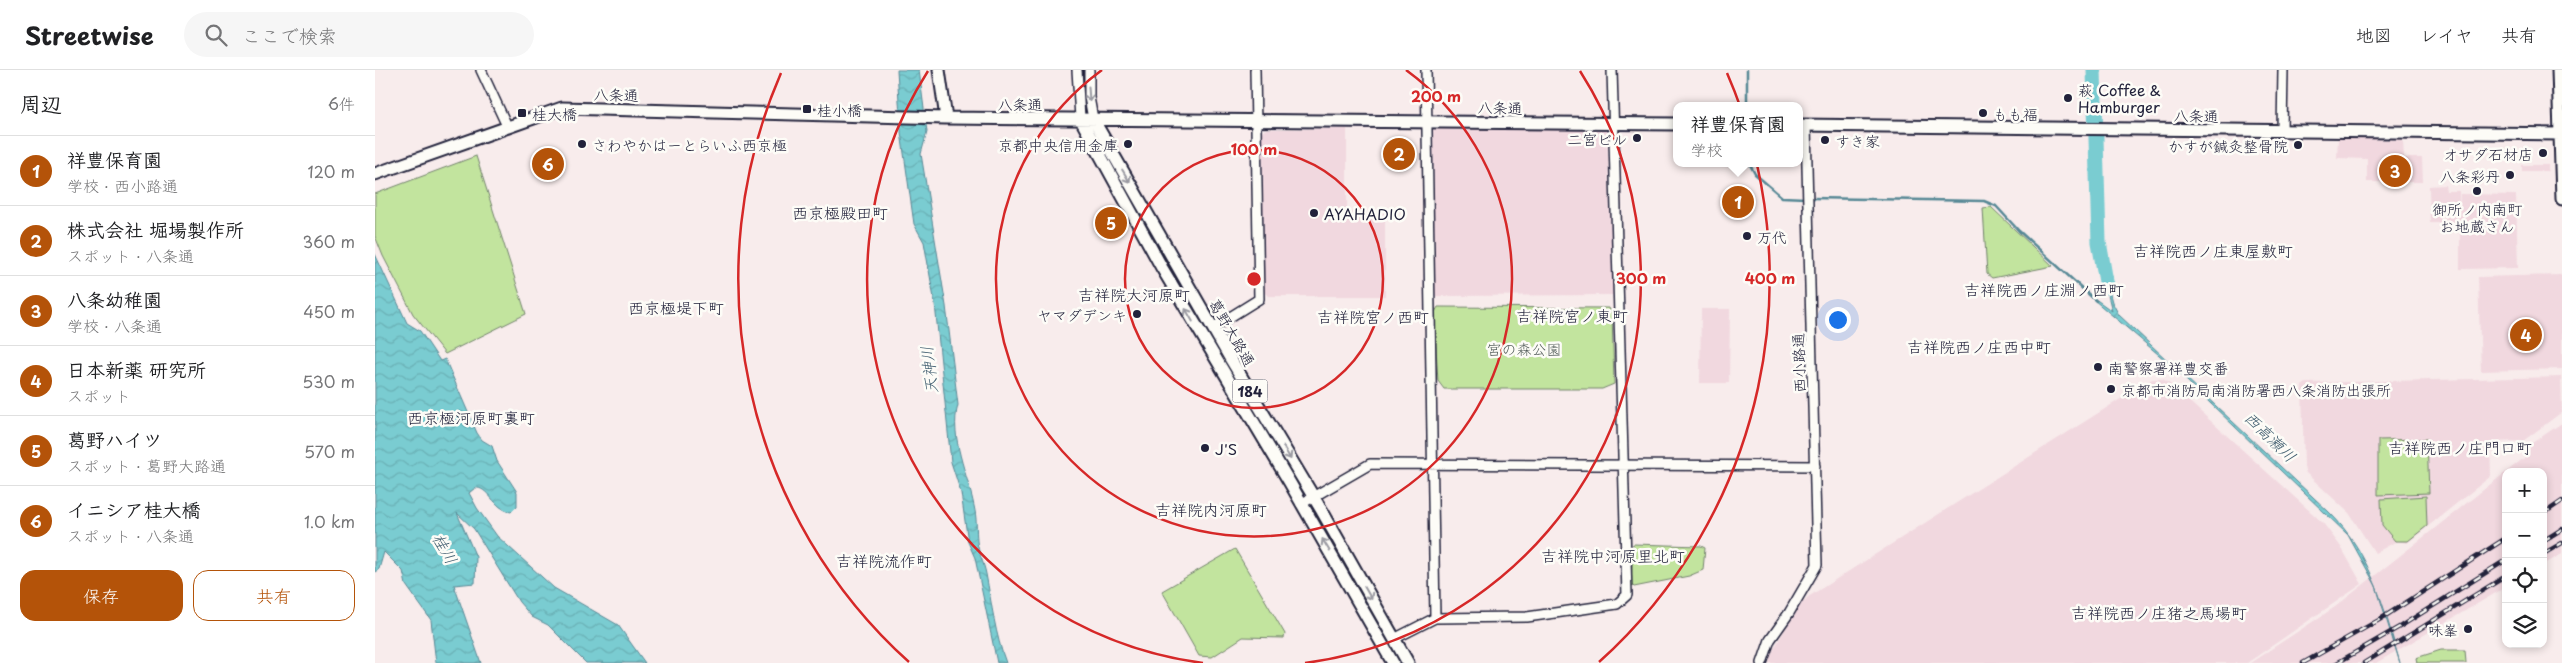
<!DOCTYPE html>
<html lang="ja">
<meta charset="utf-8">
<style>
:root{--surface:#fff;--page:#f6f6f6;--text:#202124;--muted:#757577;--line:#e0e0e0;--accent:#b45309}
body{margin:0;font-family:"Playpen Sans","Klee One",sans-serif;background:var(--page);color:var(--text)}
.controls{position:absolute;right:15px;bottom:15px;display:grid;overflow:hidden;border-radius:10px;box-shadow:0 2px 8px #0003}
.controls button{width:45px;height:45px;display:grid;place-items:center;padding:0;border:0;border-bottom:1px solid var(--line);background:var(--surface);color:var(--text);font:25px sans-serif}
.you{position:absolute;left:1462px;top:249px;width:18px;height:18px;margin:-12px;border:4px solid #fff;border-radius:50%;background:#1a73e8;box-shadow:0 0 0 8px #1a73e833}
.badge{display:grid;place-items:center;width:32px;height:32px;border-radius:50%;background:var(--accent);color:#fff;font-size:16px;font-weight:700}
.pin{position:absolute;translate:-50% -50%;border:2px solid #fff;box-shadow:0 1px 5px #0006}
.popup{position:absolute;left:1298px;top:32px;width:130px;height:65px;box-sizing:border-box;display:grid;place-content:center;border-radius:10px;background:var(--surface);filter:drop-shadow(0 1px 4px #0005);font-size:16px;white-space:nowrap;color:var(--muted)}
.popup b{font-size:19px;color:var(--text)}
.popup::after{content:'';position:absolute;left:50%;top:100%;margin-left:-10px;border:10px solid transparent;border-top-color:var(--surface)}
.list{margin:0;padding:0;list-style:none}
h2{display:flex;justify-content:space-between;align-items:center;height:65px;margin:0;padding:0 20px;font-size:21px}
h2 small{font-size:16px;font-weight:400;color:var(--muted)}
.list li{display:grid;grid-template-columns:32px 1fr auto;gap:15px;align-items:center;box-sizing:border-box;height:70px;padding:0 20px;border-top:1px solid var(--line)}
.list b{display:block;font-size:19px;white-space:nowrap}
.list p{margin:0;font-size:16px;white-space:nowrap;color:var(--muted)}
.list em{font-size:16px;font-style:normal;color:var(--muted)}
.actions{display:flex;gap:10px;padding:15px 20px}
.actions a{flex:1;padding:11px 0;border:1px solid var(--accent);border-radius:15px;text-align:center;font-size:18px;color:var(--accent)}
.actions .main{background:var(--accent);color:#fff}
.icon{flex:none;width:28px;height:28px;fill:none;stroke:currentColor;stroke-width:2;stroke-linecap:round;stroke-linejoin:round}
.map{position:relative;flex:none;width:2187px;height:593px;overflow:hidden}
header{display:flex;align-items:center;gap:30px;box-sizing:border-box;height:70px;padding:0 25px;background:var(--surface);border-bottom:1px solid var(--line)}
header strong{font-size:24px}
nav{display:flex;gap:28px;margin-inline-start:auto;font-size:18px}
.search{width:350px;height:45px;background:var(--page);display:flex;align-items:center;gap:12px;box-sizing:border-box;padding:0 18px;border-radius:28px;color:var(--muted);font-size:19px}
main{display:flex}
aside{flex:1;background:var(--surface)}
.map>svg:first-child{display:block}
.built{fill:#f1d8df}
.park{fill:#c2e49e;stroke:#72836c}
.water{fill:url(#water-waves);stroke:#578895}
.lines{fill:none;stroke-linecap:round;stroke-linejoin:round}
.stream{stroke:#578895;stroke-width:2.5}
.river{stroke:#7accd1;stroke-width:15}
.minor-casing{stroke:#22223b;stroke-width:12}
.major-casing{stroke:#22223b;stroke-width:15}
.minor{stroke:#fdfcf7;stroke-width:9}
.major{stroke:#fdfcf7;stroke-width:11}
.rail-casing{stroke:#22223b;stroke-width:4.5}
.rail{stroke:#fdfcf7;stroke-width:2.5;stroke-dasharray:8;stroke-linecap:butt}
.oneway{stroke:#9a9aa2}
.ring{fill:none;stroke:#d62828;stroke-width:2.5}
.poi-dot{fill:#22223b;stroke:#fdfcf7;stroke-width:2}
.labels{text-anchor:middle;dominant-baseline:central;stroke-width:5;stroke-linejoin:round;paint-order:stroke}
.shield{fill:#fdfcf7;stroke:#646373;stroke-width:1}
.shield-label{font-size:14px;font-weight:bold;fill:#22223b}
.poi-label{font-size:15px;fill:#22223b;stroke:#fdfcf7;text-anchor:start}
.street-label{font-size:15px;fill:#22223b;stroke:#fdfcf7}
.park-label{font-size:15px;fill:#525c59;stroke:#fdfcf7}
.neighbourhood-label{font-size:16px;fill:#22223b;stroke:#fdfcf7}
.water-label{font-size:16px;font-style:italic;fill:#415e70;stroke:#fdfcf7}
.centre{fill:#d62828;stroke:#fdfcf7;stroke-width:2.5}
.ring-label{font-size:15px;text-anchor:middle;font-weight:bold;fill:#d62828;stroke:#fdfcf7;stroke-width:5;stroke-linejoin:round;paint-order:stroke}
</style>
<header>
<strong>Streetwise</strong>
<div class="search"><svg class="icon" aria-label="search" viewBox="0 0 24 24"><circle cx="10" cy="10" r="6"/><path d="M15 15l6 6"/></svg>ここで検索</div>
<nav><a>地図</a><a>レイヤ</a><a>共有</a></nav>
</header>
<main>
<aside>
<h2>周辺<small>6件</small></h2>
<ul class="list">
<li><span class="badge">1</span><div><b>祥豊保育園</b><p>学校 · 西小路通</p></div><em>120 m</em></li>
<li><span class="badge">2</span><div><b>株式会社 堀場製作所</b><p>スポット · 八条通</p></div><em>360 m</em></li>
<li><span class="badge">3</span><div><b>八条幼稚園</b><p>学校 · 八条通</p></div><em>450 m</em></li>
<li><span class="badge">4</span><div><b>日本新薬 研究所</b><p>スポット</p></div><em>530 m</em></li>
<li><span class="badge">5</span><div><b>葛野ハイツ</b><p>スポット · 葛野大路通</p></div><em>570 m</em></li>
<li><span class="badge">6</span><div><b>イニシア桂大橋</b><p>スポット · 八条通</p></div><em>1.0 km</em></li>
</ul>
<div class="actions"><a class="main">保存</a><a>共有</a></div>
</aside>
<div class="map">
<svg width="2187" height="593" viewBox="0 0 2187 593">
<defs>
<pattern id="water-waves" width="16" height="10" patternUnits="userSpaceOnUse" patternTransform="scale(1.25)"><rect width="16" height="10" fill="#7accd1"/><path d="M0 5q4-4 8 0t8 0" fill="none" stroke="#69afb4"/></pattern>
</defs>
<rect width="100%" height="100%" fill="#f8ecec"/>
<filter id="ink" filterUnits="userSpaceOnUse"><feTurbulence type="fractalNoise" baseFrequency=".02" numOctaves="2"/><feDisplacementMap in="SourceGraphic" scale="10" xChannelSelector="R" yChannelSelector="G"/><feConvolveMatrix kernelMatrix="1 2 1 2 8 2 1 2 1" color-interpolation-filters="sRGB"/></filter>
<g filter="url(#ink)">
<!-- built -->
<path class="built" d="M1058,58l174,1 6,166 -178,1z
M891,59h81v83l38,1v83h-117l-4,-4 -2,-160z
M1963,68l65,2 1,18h18l1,24h-56v-23l-30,-1z
M2147,95h26v6h-26z
M2070,115l1,6h13l1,24v-21l56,1 2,73 -58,1v-46h-30l-1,-37z
M2187,205v94l-81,2 -3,-94z
M1326,239h29l-1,74h-29z
M2186,307l1,35 -39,29 -33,1 1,34 -84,67 -10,-2 -22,12 -26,-40 -43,-40 -2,-6 -2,-81 4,-3z
M1777,309h11l7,5 153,139 18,24 21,37 -115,79h-478l2,-9 26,-46 11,-11z
M2187,353v131l-19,11v-93h-37l22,-17 1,-10z
M2131,402v115l-130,76h-126l85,-56z"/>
<!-- park -->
<path class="park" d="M101,86l50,158 -81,40 -32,-40 -30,-58 -8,-20v-42z
M1616,137l62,59 -61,12 -5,-4 -4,-66z
M1063,237l171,1 3,6 2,70 -12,5h-158l-6,-8 -4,-67z
M2052,369l2,54 -51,2v-55z
M2051,426l1,30 -19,15h-13l-13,-16 -1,-26z
M1258,474l68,2 4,2 -2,22 -14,6 -55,11 -3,-3z
M860,479l50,85 -1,4 -41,-1 -31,20 -13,-1 -37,-65z
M2066,580h24l1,13h-49l-1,-5z"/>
<!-- water -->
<path class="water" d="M522,0h22l8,62 -6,22 25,152 12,99c-9,32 10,70 16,101 3,12 2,23 3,35 1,11 7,22 9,33 6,31 9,60 20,89h-9l-22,-105 -7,-16 -7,-49 -10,-31 -16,-158 -11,-62 -10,-18 -13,-92z
M0,184l32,69 13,8 20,30 5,-2 32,74 5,7 10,6 5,15 20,31v14l-6,6c-17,-3 -23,-26 -36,-24l-6,5 8,15 20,28 57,52 64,37 27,38h-59l-38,-38 -16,-8 -13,-15 -45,-73 -17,-16 19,44 -1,26 -21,2 27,78h-45l-5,-43 -25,-35 -3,-14 -19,-19 -5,17 -4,3z
M1726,198h2l9,34 7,13 210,197c43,42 55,96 71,151l-24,-77 -28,-51 -183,-175 -71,-60v-2l18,13z"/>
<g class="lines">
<!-- stream -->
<path class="stream" d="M1372,36v-36
M1374,93l6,11 27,23 23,1
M1436,128l173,3 12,5 23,25 77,70"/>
<!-- river -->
<path class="river" d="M1719,0l5,172 8,45"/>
<!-- minor casing -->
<g class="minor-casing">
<path id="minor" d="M106,0l26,56
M702,0l3,48
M714,0v27l4,22
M1051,0l9,548
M1907,61l1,-61
M839,257l45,-28 -4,-229
M926,434l69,-40 445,2
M1019,569l41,-21 92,-1 90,-13 10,-9 -15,-525
M1387,593l8,-23 19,-27 28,-48 -11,-439"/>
</g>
<!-- major casing -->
<g class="major-casing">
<path id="major" d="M564,0l7,48
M2183,0l4,129
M705,48l82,150 128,215 103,180
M718,49l137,239 92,153 86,152
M1424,55l763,9
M0,104l187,-66 384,10 731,6"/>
</g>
<!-- minor -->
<use href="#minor" class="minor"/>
<!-- major -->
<use href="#major" class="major"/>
<!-- rail casing -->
<g class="rail-casing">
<path id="rail" d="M2168,444l19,-13
M2168,471l19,-12
M2168,484l19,-11
M1928,593l76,-43 127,-82
M1962,593l64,-37 105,-66
M1989,593l142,-87"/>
</g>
<!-- rail -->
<use href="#rail" class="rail"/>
</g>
<!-- one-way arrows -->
<defs><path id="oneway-shaft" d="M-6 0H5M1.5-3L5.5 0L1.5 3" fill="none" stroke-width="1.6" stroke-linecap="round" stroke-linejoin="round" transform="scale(1.25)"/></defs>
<g class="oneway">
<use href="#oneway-shaft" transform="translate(714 24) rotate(86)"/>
<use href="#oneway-shaft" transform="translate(751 106) rotate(59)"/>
<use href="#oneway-shaft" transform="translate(814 245) rotate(-120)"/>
<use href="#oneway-shaft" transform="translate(912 383) rotate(59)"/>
<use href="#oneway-shaft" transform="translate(951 475) rotate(-121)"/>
<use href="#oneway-shaft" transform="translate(993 523) rotate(60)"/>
</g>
</g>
<!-- distance rings -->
<g class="ring">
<circle cx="879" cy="209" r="129"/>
<path d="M1031 0A258 258 0 1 1 727 0"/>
<path d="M828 593A387 387 0 0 1 553 1M1205 1A387 387 0 0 1 930 593"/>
<path d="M534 592A516 516 0 0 1 406 3M1352 3A516 516 0 0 1 1224 592"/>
</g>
<!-- markers -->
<g class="poi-dot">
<circle cx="1693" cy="28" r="5"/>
<rect x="427" y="34" width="10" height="10" rx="2.5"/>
<rect x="142" y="38" width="10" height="10" rx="2.5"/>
<circle cx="1608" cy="43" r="5"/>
<circle cx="1262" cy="68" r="5"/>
<circle cx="1450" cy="70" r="5"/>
<circle cx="207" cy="74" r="5"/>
<circle cx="753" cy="74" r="5"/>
<circle cx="1923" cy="75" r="5"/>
<circle cx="2168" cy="83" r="5"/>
<circle cx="2135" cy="105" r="5"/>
<circle cx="2102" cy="121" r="5"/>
<circle cx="939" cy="143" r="5"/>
<circle cx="1372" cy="166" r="5"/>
<circle cx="762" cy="244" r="5"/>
<circle cx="1723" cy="297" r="5"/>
<circle cx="1736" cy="319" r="5"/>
<circle cx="830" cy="378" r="5"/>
<circle cx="2093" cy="559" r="5"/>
</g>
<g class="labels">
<!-- shield labels -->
<rect class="shield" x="857.5" y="309.5" width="35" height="23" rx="4"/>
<g class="shield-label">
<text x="875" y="321">184</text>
</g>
<!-- poi labels -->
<g class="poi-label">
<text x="1703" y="19">萩 Coffee &amp;<tspan x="1703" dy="17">Hamburger</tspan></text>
<text x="442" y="39">桂小橋</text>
<text x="157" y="43">桂大橋</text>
<text x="1618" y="43">もも福</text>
<text x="1252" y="68" text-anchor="end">二宮ビル</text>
<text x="1460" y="70">すき家</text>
<text x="217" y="74">さわやかはーとらいふ西京極</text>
<text x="743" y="74" text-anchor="end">京都中央信用金庫</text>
<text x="1913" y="75" text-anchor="end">かすが鍼灸整骨院</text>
<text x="2158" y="83" text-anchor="end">オサダ石材店</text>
<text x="2125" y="105" text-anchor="end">八条彩丹</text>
<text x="2102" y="138" text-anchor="middle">御所ノ内南町<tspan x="2102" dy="17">お地蔵さん</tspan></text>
<text x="949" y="143">AYAHADIO</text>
<text x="1382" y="166">万代</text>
<text x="752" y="244" text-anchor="end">ヤマダデンキ</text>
<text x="1733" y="297">南警察署祥豊交番</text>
<text x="1746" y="319">京都市消防局南消防署西八条消防出張所</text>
<text x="840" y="378">J'S</text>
<text x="2083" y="559" text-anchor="end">味峯</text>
</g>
<!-- street labels -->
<g class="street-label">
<text transform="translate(241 24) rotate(1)">八条通</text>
<text x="645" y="33">八条通</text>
<text transform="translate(1125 37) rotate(1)">八条通</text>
<text transform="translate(1821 45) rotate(1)">八条通</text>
<text transform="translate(858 262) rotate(60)">葛野大路通</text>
<text transform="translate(1423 293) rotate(-92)">西小路通</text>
</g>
<!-- park labels -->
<g class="park-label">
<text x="1149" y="278">宮の森公園</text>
</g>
<!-- neighbourhood labels -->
<g class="neighbourhood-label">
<text x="465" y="142">西京極殿田町</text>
<text x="1838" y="180">吉祥院西ノ庄東屋敷町</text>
<text x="1669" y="219">吉祥院西ノ庄淵ノ西町</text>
<text x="759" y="224">吉祥院大河原町</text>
<text x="301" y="237">西京極堤下町</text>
<text x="1197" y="245">吉祥院宮ノ東町</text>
<text x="998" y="246">吉祥院宮ノ西町</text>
<text x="1604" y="276">吉祥院西ノ庄西中町</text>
<text x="96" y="347">西京極河原町裏町</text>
<text x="2085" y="377">吉祥院西ノ庄門口町</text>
<text x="836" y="439">吉祥院内河原町</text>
<text x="1238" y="485">吉祥院中河原里北町</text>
<text x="509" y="490">吉祥院流作町</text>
<text x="1784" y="542">吉祥院西ノ庄猪之馬場町</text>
</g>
<!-- water labels -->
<g class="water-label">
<text transform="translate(553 300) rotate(-97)">天神川</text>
<text transform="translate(1896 366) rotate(44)">西高瀬川</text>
<text transform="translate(71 478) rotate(61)">桂川</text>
</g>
</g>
<circle cx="879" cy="209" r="8" class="centre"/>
<g class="ring-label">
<text x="1061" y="32">200 m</text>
<text x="879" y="85">100 m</text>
<text x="1266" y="214">300 m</text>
<text x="1395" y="214">400 m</text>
</g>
</svg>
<div class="controls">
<button>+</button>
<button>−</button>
<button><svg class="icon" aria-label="locate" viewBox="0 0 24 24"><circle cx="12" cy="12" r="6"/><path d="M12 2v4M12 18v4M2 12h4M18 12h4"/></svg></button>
<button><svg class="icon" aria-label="layers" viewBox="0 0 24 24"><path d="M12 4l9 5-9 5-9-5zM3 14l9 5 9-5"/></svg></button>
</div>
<div class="you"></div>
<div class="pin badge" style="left:1363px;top:132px">1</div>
<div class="popup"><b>祥豊保育園</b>学校</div>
<div class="pin badge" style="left:1024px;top:84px">2</div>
<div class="pin badge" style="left:2020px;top:101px">3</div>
<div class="pin badge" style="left:2151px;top:265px">4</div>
<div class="pin badge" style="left:736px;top:153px">5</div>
<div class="pin badge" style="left:173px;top:94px">6</div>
</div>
</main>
